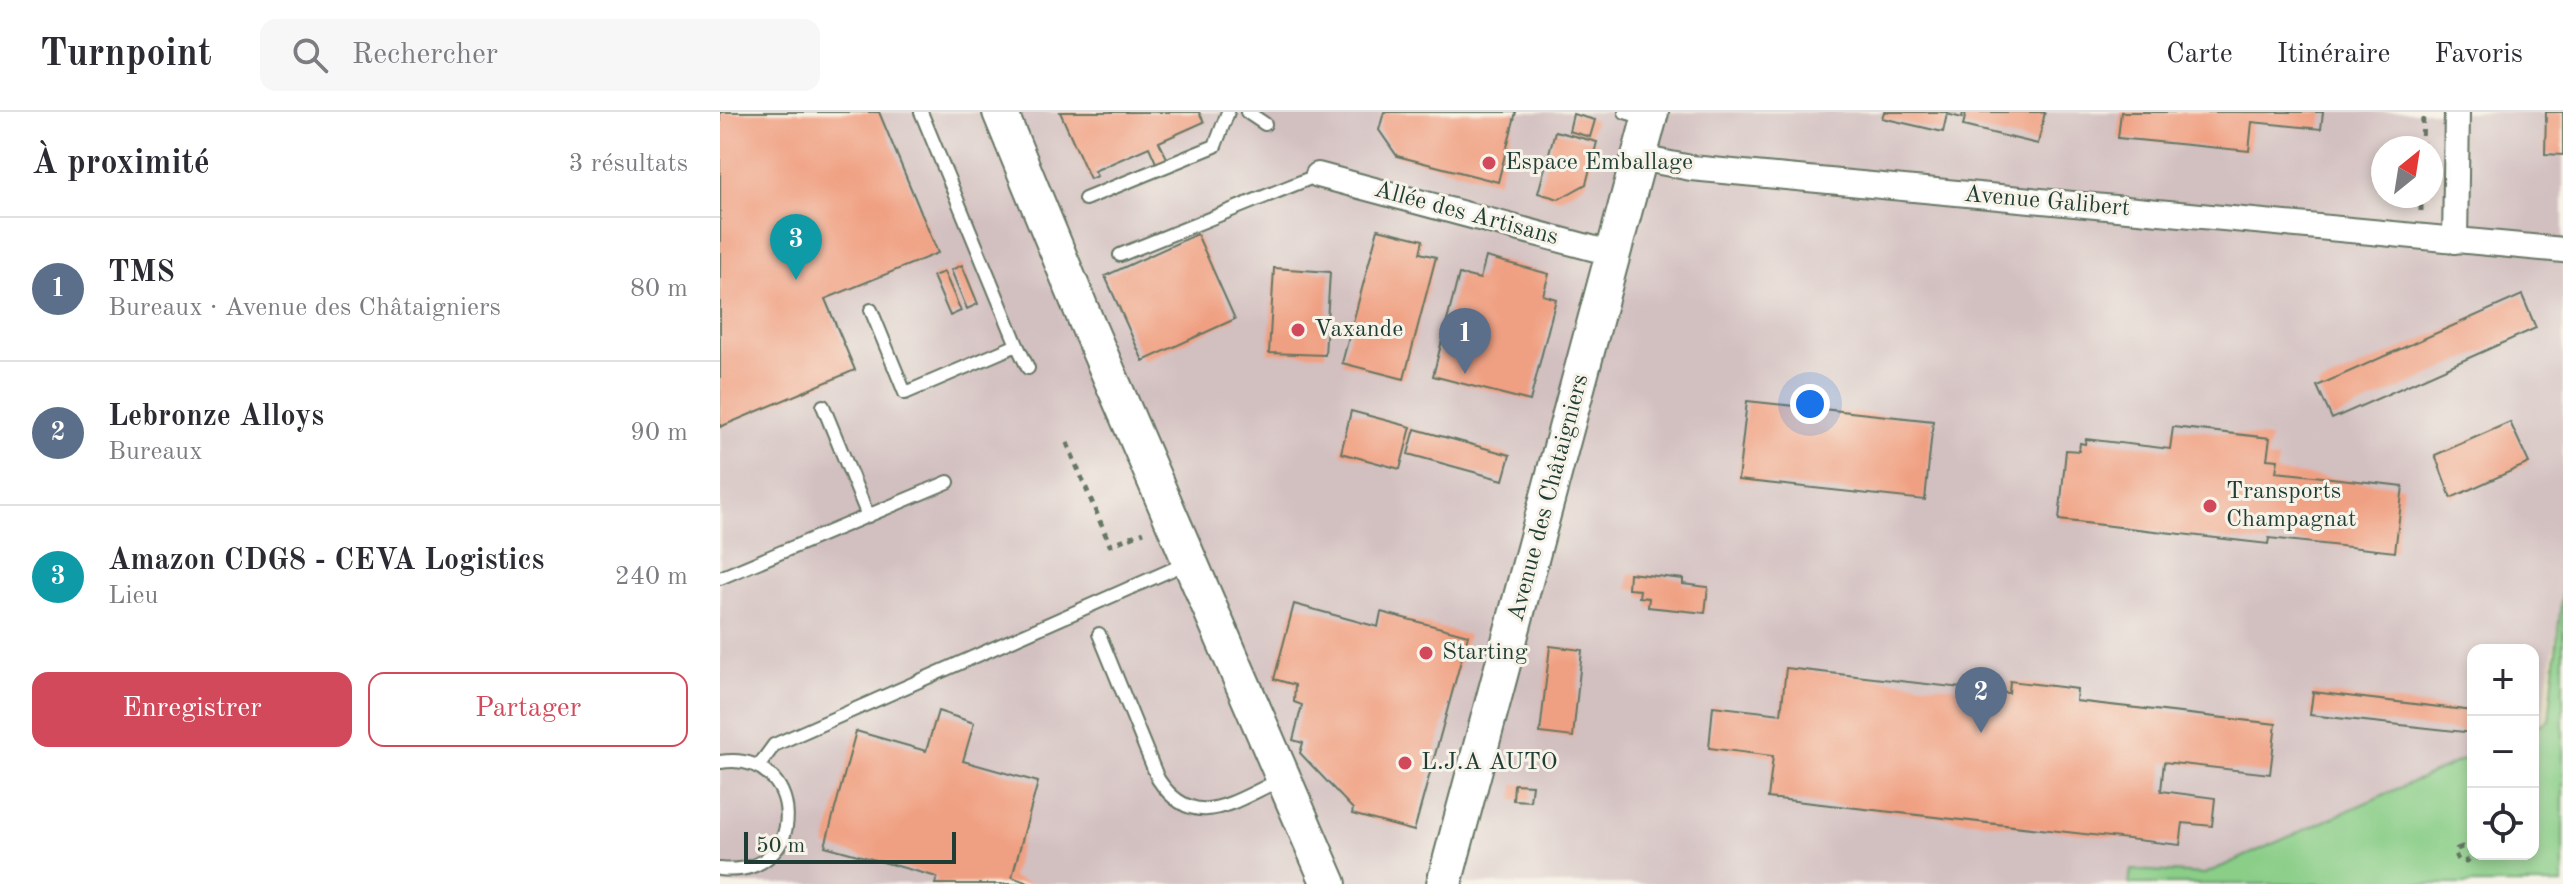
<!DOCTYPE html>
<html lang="fr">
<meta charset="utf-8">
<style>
:root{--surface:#fff;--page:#f7f7f7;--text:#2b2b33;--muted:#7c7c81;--line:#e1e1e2;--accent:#d1495b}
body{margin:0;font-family:"Old Standard TT",serif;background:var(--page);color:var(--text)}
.controls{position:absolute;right:24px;bottom:24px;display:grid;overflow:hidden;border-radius:16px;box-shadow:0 4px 12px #0003}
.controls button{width:72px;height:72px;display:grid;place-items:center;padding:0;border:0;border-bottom:2px solid var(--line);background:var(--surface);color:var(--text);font:40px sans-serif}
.compass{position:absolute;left:1651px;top:24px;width:72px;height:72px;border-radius:50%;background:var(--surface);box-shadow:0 4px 12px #0003;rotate:30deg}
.scale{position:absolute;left:24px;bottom:20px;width:212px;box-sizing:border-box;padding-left:8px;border:4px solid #1f3d34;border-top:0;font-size:22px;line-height:28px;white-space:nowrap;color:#1f3d34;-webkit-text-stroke:6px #f7f3e8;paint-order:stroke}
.you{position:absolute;left:1090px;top:292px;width:28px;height:28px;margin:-20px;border:6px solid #fff;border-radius:50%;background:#1a73e8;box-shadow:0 0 0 12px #1a73e833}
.badge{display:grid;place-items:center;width:52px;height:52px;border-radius:50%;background:var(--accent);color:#fff;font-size:26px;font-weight:700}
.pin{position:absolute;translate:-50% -66px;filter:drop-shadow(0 2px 4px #0008)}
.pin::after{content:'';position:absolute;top:42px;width:28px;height:24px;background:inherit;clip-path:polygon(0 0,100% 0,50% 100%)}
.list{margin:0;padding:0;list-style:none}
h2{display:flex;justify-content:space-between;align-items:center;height:104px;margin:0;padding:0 32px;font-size:34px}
h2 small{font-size:26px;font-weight:400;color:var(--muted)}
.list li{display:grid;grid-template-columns:52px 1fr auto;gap:24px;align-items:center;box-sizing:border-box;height:144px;padding:0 32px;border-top:2px solid var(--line)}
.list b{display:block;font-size:30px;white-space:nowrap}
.list p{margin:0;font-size:26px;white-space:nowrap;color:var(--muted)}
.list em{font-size:26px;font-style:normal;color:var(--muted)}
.actions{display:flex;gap:16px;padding:24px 32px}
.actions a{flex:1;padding:18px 0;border:2px solid var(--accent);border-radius:16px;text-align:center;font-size:28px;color:var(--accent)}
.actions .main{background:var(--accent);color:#fff}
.icon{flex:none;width:44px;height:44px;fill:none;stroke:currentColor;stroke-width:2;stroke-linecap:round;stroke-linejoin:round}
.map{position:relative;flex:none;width:1843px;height:772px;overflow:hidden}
header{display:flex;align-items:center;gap:48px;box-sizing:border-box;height:112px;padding:0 40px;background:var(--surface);border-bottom:2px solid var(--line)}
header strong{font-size:38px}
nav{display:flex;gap:44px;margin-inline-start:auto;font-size:28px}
.search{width:560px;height:72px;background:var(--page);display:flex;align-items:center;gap:20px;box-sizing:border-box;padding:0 28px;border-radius:16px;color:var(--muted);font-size:30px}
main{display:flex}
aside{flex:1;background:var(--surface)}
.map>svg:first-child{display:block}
.industrial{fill:#d2bfc0;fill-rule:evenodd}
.green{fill:#8ace88;stroke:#54865e;stroke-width:2}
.building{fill:#f0a082}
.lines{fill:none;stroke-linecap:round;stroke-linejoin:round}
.lane-casing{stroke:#667664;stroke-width:16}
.street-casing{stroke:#667664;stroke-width:28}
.secondary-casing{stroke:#667664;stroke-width:38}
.path{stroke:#667664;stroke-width:5;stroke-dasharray:6 6;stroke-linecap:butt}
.lane{stroke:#fff;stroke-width:12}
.street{stroke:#fff;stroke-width:24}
.secondary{stroke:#fff;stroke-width:34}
.poi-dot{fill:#d1495b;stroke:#f7f3e8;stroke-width:3}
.labels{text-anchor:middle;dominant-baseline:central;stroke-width:6;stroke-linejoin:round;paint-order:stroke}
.poi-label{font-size:24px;fill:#1f3d34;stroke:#f7f3e8;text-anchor:start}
.street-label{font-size:24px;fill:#1f3d34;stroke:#f7f3e8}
</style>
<header>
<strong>Turnpoint</strong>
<div class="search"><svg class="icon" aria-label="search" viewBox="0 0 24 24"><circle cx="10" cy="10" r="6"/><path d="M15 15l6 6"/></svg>Rechercher</div>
<nav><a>Carte</a><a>Itinéraire</a><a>Favoris</a></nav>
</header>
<main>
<aside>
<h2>À proximité<small>3 résultats</small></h2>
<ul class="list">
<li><span class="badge" style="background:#5c6f8a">1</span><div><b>TMS</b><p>Bureaux · Avenue des Châtaigniers</p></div><em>80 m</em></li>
<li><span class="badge" style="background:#5c6f8a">2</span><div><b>Lebronze Alloys</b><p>Bureaux</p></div><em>90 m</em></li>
<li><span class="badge" style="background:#0f9aa8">3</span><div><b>Amazon CDG8 - CEVA Logistics</b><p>Lieu</p></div><em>240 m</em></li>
</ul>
<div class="actions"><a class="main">Enregistrer</a><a>Partager</a></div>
</aside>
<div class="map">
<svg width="1843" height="772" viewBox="0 0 1843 772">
<rect width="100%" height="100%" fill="#f7f3e8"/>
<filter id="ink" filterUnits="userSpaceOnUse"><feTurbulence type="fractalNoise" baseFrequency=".0125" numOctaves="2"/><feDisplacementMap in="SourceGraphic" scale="16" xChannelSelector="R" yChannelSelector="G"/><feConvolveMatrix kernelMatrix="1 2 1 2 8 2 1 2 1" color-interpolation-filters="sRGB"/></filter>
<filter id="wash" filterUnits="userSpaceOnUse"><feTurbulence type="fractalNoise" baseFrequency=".006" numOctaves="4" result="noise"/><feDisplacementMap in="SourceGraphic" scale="32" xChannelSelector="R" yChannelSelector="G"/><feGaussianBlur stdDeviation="1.8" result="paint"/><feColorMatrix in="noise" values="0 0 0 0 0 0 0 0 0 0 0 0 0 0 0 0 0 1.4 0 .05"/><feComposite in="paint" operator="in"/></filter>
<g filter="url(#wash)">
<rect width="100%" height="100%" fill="#eae0be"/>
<!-- industrial -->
<path class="industrial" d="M0,0h1843v482l-30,175v-119h-60v204l23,30h-1776zM1663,36h48v48h-48z"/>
<!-- green -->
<path class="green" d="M1843,469v303h-434l2,-14 74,4 268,-119v99h60v-126l16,-8z"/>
<g id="blocks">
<!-- building -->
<path class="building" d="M0,0h159l59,141 -113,46 30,71 -135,57z
M340,0h139l5,10 -45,20 9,18 -11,5 -8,-18 -55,24 3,5 -7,3z
M664,0h132l-18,70 -101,-26 -18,-26z
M1164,0h79l-1,6 -15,-4 -4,18 -61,-14z
M1246,0h79l-7,32 -75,-18z
M1401,0h202l-2,17 -69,-7 -3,29 -131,-13z
M1826,0h17v43l-18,-1z
M853,2l22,6 -5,17 -21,-6z
M835,19l42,11 -11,42 -27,15 -21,-6z
M658,117l45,11 -3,13 16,4 -32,122 -62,-16z
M477,122l38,85 -92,42 -38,-85z
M766,145l63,17 -6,21 13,4 -26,102 -97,-25 26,-102 21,5z
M242,153l16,39 -11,5 -16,-39z
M554,156l56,4 -5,83 -56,-2z
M224,160l17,39 -11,5 -17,-40z
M1802,183l14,33 -204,91 -15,-33z
M1027,289l186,20 -8,79 -187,-20z
M631,299l60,16 -11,42 -59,-16z
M1790,310l19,41 -78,35 -16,-43z
M1453,315l97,11 -3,21 11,1 -2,12 127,14 -8,66 -126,-14 -1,6 -209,-24 7,-70 13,1 1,-8 5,1 1,-5 84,10z
M695,317l95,26 -7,25 -95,-26z
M909,461l54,6v5l25,3 -3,26 -57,-6 1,-9 -10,-1 1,-7 -12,-1z
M574,492l84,23 3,-15 87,23 -54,196 -62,-17 1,-5 -53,-56 3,-10 -10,-3 9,-35 -8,-3 1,-17 -21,-6z
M830,534l32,4 -9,87 -33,-4z
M1066,556l184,21 1,-8 24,2 -1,9 15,1 1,-12 67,8 -1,12 200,23 -6,50 -106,-12 -3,29 54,7 -3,28 -29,-3 -3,22 -412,-47 5,-42 -64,-8 4,-42 68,8z
M1593,580l160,19v22l-163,-18z
M218,599l36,12 -11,38 75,21 -26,95 19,7h-96l2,-7 -112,-31 31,-115 70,20z
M794,672l18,1 -2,16 -17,-1z"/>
</g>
</g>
<g filter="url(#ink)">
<use href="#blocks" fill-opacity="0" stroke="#667664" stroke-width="2"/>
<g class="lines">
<!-- lane casing -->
<g class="lane-casing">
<path id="lane" d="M527,0l18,12
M905,0l24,7
M365,87l130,-53 13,-34
M400,143l198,-80
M151,198l34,83 112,-48 -96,-233
M297,233l11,23
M103,294l45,110
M0,466l228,-96
M379,522l59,145c36,55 75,22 122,1
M0,650c85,-14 93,117 0,107
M38,655l16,-22 415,-183"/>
</g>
<!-- street casing -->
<g class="street-casing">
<path id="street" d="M920,46l51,10 872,82
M598,63l296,79
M1735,129l2,-129"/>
</g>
<!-- secondary casing -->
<g class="secondary-casing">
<path id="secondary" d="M280,0l86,209 243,563
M724,772l207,-772"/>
</g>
<!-- path -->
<path class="path" d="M1702,36l1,-36
M1701,99v-15
M347,331l43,102 34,-13
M1753,741l-11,-6 -5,2 -2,5 3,6c8,4 11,0 16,-6
M1754,742l18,3"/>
<!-- lane -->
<use href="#lane" class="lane"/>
<!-- street -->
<use href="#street" class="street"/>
<!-- secondary -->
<use href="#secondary" class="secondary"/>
</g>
</g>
<!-- markers -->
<g class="poi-dot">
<circle cx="769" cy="51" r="8"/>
<circle cx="578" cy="218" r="8"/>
<circle cx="1490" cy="394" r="8"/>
<circle cx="706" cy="541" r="8"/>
<circle cx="685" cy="651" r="8"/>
</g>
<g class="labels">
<!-- poi labels -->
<g class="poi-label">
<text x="785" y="51">Espace Emballage</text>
<text x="594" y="218">Vaxande</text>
<text x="1506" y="380">Transports<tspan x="1506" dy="28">Champagnat</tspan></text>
<text x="722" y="541">Starting</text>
<text x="701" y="651">L.J.A AUTO</text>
</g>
<!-- street labels -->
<g class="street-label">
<text transform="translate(1327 90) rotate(5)">Avenue Galibert</text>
<text transform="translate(746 102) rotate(15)">Allée des Artisans</text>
<text transform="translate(829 386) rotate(-75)">Avenue des Châtaigniers</text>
</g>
</g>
</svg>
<div class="controls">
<button>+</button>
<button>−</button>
<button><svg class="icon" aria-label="locate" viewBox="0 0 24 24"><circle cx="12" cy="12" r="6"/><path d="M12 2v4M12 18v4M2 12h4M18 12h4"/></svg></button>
</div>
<svg class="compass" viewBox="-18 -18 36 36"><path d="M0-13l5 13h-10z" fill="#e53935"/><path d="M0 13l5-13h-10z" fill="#7c7c81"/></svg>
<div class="scale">50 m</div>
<div class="you"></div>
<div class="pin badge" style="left:745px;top:262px;background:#5c6f8a">1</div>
<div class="pin badge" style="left:1261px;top:621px;background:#5c6f8a">2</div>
<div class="pin badge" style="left:76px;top:168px;background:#0f9aa8">3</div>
</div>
</main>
